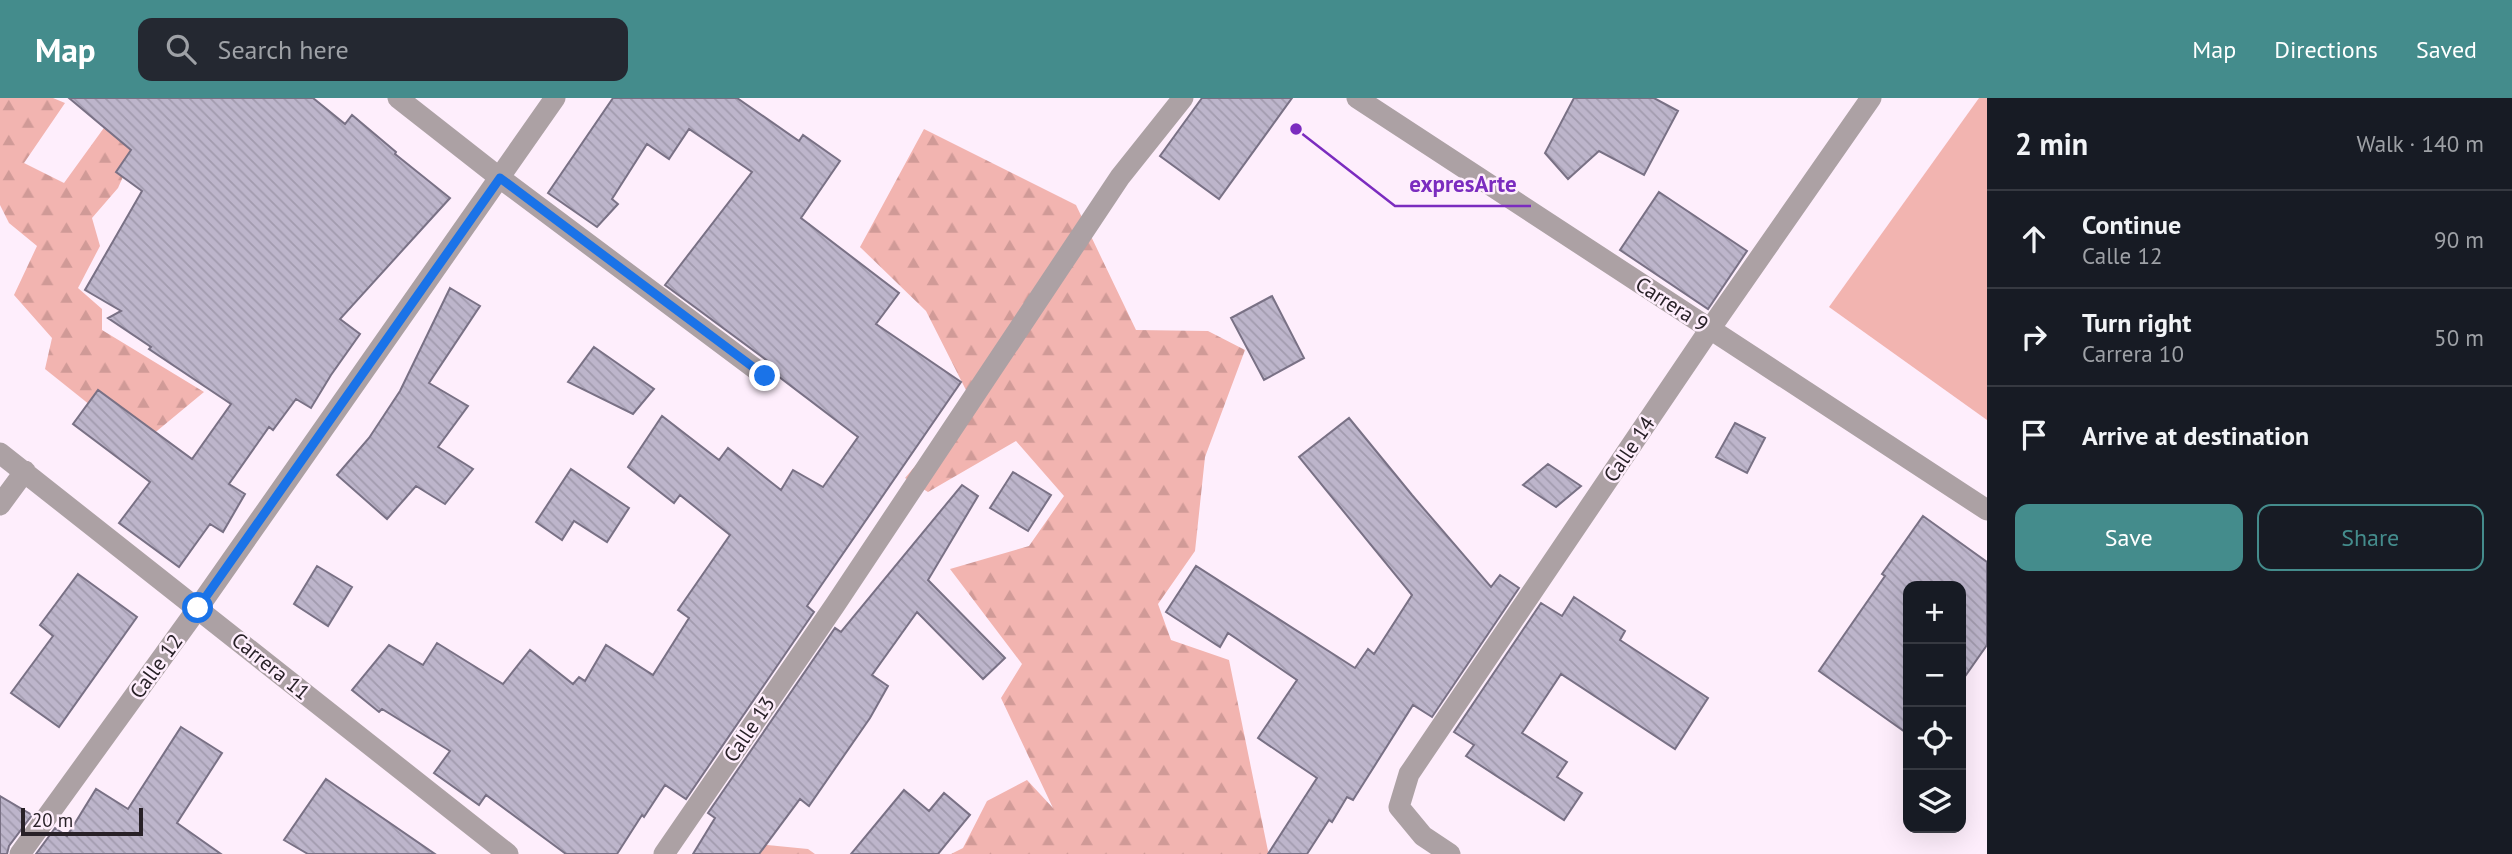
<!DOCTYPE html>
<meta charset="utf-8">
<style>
:root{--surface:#171b24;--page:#242831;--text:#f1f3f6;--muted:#9ea1a6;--line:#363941;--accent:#448c8c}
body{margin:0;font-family:"PT Sans",sans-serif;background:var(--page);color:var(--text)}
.controls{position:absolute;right:21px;bottom:21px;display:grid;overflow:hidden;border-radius:14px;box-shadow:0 7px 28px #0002}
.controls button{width:63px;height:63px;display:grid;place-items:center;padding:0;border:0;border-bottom:2px solid var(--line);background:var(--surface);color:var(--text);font:35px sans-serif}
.scale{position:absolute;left:21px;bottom:18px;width:122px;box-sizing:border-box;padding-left:7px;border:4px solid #282127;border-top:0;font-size:19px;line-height:24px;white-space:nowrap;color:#282127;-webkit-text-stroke:5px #feeefc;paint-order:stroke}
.stop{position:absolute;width:21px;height:21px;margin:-16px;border:5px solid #1a73e8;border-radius:50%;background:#fff}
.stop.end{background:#1a73e8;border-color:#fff;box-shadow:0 2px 7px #0008}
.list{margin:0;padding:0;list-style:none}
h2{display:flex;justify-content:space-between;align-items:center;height:91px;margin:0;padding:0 28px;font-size:30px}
h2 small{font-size:23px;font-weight:400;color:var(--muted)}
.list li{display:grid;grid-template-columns:46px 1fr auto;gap:21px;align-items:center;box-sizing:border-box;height:98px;padding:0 28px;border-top:2px solid var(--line)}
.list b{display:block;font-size:26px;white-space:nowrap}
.list p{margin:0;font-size:23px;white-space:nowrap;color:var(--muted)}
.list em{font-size:23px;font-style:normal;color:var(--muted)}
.actions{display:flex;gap:14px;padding:21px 28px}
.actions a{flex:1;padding:16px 0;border:2px solid var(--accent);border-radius:14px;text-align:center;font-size:24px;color:var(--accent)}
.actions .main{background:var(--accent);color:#fff}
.icon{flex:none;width:38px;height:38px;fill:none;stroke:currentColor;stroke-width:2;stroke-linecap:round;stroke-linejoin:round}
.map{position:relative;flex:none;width:1987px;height:756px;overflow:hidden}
header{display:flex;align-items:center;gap:42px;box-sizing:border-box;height:98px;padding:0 35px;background:var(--accent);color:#fff}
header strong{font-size:33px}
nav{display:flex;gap:38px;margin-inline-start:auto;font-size:24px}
.search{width:490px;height:63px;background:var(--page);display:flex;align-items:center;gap:18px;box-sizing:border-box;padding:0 24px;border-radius:14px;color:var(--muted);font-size:26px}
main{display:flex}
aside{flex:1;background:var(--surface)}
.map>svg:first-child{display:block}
.green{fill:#f2b4b0}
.forest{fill:url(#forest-firs)}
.building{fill:url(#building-back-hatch);stroke:#797185;stroke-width:2}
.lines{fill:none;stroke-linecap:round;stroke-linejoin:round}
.street{stroke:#aca1a4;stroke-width:21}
.route{stroke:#1a73e8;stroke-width:9}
.labels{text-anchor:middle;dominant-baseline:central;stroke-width:5;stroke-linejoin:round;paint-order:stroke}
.street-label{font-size:21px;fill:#282127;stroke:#feeefc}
.leader{fill:none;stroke:#7b2cbf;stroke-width:2.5}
.callout-dot{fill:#7b2cbf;stroke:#feeefc;stroke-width:2.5}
.callout-label{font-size:23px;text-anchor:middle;font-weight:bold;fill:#7b2cbf;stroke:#feeefc;stroke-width:5;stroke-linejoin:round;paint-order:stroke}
</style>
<header>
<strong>Map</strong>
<div class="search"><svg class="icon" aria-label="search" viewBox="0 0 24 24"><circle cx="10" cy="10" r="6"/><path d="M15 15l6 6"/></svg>Search here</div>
<nav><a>Map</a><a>Directions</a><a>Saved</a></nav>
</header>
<main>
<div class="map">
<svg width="1987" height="756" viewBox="0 0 1987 756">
<defs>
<pattern id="forest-firs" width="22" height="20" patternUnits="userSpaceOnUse" patternTransform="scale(1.75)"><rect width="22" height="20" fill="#f2b4b0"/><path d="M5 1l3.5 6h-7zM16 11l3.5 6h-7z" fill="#d09a97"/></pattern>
<pattern id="building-back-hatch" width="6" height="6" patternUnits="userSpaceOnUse" patternTransform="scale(1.75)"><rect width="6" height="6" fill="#bdb5cb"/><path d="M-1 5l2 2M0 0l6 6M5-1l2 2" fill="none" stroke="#a29bae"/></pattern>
</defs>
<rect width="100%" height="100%" fill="#feeefc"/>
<!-- green -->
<path class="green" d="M1979,0h8v322l-158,-113z"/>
<!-- forest -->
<path class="forest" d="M0,0h53l12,5 -41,60 40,20 42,-58 43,-7 -31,70 -26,30 8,28 -22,42 24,21v21l102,62 -64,53 -95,-76 7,-31 -38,-43 23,-49 -28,-23 -9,-18z
M924,31l152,76 60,125 72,1 37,19 -40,107 -10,94 -37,53 13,36 58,20 39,191 3,3h-320l12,-6 24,-47 40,-21 26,28 -52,-110 21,-34 -72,-95 79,-23 35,-50 -48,-55 -88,51 -23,-14 66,-78 -45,-89 -66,-64z
M726,743l82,8 7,5h-92z"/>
<!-- building -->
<path class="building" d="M69,0h244l32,26 7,-9 44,37 -1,2 55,44 -110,121 20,15 -29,41 -20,33 -15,-9 -23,31 -4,-3 -40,57 16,10 -22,38 -13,-8 -31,43 -60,-44 31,-41 -77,-58 25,-34 94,69 39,-55 -82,-55 2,-2 -43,-29 13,-7 -36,-21 57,-99 -26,-19 15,-22z
M613,0h124l62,43 4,-6 37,26 -39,57 98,75 -23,31 85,58 -154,224 7,6 -128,187 -21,-14 -21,32 -2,-2 -25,39h-51l-80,-59 -7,10 -45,-32 16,-22 -68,-42 -3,3 -27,-22 37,-45 34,20 14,-22 66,41 27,-34 43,34 6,-7 6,4 21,-36 47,30 36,-57 -11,-8 52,-75 -50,-40 -6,8 -46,-36 34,-51 57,44 9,-12 53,42 12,-20 30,17 35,-50 -80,-61 -5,-11 -108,-80 87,-113 -63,-43 -20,30 -22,-15 -35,55 6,5 -21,23 -49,-34z
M1202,0h90l-73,101 -59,-43z
M1574,0h80l24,13 -34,64 -45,-24 -31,28 -23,-26z
M1659,94l88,59 -39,58 -88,-59z
M450,190l30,18 -51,77 39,23 -30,41 35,22 -28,35 -29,-18 -29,33 -50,-44 32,-37 31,-47z
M1272,198l32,62 -40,22 -33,-62z
M594,249l60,42 -21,25 -65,-32z
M1349,320l63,77 79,92 9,-12 19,13 -87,129 -19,-12 -60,95 -6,-3 -15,25 -3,-2 -22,34h-39l49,-76 -59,-40 39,-58 -69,-47 -8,14 -54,-35 30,-46 159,102 13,-19 6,5 38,-59 -113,-138z
M1735,325l30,15 -18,35 -31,-16z
M1548,366l33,22 -25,21 -33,-22z
M571,371l58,39 -22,34 -33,-21 -12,19 -26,-18z
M1013,374l38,23 -23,36 -38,-23z
M962,387l16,11 -50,84 77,78 -22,21 -66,-67 -45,63 16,11 -18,32 -61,88 -9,-7 -41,55h-66l22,-36 -7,-5 127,-185 6,4z
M1923,418l64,46v83l-26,37v-96h-53v148l-89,-63 66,-95 -3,-2z
M317,468l35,21 -24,39 -34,-22z
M78,476l59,43 -78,110 -48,-34 42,-57 -13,-11z
M1574,499l51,34 -5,9 88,58 -33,51 -114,-75 -39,59 45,29 -10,15 25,16 -18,27 -98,-64 8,-11 -20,-13 87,-129 21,13z
M181,629l41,26 -45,70 44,31h-185l19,-26 12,8 29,-47 32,20z
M326,681l109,75h-127l-24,-14z
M904,692l25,21 15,-18 26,22 -32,39h-87z
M0,698l32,19 -23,31 -2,8h-7z"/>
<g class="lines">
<!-- street -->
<path class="street" d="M398,0l102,80 265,198
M1357,0l630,412
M0,355l508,401
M0,407l25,-34
M20,756l178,-246 357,-510
M664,756l171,-249 285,-428 63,-79
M1450,756l-27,-18 -24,-29 10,-33 301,-445 161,-231"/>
</g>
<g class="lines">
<!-- route -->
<path class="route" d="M198,510l302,-430 265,198"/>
</g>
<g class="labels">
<!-- street labels -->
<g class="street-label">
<text transform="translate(1672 206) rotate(33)">Carrera 9</text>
<text transform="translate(1629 351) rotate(-56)">Calle 14</text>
<text transform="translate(156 568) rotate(-54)">Calle 12</text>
<text transform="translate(271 568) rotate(39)">Carrera 11</text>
<text transform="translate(749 631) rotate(-56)">Calle 13</text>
</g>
</g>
<!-- callouts -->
<path class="leader" d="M1296 31L1395 108H1531"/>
<circle class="callout-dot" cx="1296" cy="31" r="7"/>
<g class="callout-label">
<text x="1463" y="94">expresArte</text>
</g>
</svg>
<div class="controls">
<button>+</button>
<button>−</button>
<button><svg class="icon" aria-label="locate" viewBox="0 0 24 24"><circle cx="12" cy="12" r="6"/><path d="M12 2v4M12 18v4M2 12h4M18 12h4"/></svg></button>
<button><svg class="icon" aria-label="layers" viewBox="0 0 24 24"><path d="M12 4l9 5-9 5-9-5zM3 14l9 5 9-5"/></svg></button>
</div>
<div class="scale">20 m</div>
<div class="stop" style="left:198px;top:510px"></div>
<div class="stop end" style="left:765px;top:278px"></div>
</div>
<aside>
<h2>2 min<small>Walk · 140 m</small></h2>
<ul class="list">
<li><svg class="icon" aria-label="ahead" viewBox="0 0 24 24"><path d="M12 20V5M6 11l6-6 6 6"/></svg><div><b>Continue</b><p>Calle 12</p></div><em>90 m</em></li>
<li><svg class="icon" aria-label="right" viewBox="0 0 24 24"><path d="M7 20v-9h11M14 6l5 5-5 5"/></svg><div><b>Turn right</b><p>Carrera 10</p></div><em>50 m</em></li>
<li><svg class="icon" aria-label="arrive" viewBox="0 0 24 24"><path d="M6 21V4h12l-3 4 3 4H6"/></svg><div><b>Arrive at destination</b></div></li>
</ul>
<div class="actions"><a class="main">Save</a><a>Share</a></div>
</aside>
</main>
